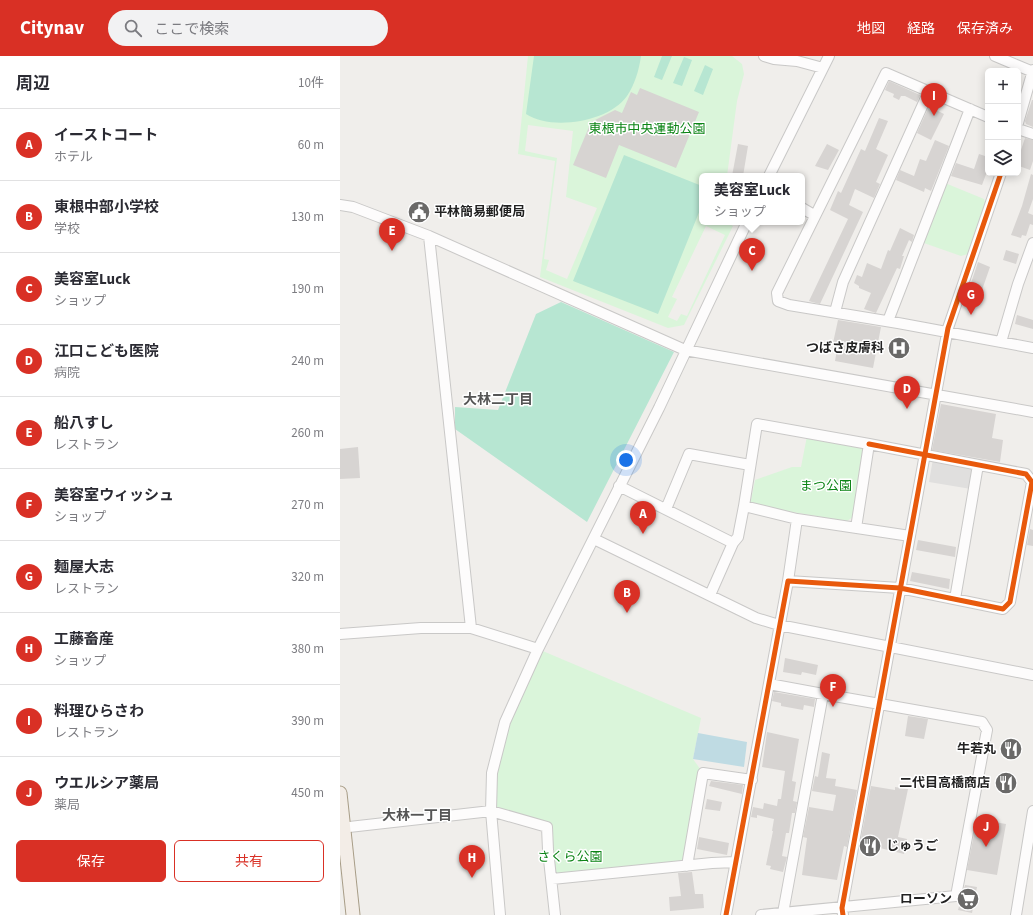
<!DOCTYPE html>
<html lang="ja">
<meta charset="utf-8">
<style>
:root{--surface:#fff;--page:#f2f2f3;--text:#2b2b33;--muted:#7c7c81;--line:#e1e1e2;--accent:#d93025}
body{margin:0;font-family:"Source Sans 3","Noto Sans JP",sans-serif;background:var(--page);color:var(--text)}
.controls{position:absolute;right:12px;top:12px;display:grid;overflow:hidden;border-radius:6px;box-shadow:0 2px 10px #0003}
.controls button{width:36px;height:36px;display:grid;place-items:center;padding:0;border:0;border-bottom:1px solid var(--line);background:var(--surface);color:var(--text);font:20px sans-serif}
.you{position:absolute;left:286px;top:404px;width:14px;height:14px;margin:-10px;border:3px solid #fff;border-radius:50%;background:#1a73e8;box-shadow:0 0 0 6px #1a73e833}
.badge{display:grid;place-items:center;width:26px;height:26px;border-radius:50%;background:var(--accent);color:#fff;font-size:13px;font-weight:700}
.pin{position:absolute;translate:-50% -33px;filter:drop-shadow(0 1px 2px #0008)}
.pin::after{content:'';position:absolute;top:21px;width:14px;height:12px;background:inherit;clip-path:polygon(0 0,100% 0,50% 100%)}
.popup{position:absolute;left:359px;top:117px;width:106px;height:52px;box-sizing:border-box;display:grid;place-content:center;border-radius:6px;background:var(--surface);filter:drop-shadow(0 1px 3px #0005);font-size:13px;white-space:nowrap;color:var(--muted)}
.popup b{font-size:15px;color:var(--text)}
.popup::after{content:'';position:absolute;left:50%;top:100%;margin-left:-8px;border:8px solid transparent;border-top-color:var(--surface)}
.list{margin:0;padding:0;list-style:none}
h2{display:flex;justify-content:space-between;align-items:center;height:52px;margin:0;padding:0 16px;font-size:17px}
h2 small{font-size:13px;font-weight:400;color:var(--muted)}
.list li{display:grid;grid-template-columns:26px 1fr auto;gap:12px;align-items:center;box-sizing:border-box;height:72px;padding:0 16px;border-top:1px solid var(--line)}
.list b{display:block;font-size:15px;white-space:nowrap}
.list p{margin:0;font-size:13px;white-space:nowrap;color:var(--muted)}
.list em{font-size:13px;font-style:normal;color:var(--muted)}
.actions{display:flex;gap:8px;padding:12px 16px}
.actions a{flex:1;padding:9px 0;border:1px solid var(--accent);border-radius:6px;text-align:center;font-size:14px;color:var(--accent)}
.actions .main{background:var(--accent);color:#fff}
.icon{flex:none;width:22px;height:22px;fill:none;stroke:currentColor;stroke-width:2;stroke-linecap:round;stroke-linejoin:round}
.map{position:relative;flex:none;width:693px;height:859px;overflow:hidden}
header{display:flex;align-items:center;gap:24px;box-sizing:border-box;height:56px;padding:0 20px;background:var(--accent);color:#fff}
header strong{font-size:19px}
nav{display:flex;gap:22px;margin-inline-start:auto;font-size:14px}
.search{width:280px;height:36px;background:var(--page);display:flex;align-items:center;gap:10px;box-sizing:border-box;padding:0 14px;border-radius:22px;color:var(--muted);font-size:15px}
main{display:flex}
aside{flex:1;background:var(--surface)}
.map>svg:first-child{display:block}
.park{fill:#daf5da;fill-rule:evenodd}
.pitch{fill:#b7e6d2}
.parking{fill:#e0dfde}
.water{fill:#bfdbe3}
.building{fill:#d7d4d2}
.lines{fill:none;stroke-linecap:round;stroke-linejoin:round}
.minor-casing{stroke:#c9c8c7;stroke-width:12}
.major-casing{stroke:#a79c86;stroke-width:15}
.minor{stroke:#fdfcfc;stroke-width:10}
.major{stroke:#f3ede7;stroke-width:13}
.cycleway-casing{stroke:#fff;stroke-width:8}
.cycleway{stroke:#e8590c;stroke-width:5}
.labels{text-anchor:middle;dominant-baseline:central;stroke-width:3;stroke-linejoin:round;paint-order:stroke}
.park-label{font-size:13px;fill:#0c8416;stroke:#fff}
.poi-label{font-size:13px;font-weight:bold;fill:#222;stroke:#fff;text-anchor:end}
.neighbourhood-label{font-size:14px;font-weight:bold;fill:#555;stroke:#fff}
</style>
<header>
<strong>Citynav</strong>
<div class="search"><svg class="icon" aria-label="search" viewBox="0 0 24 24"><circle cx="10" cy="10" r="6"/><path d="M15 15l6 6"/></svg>ここで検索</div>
<nav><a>地図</a><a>経路</a><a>保存済み</a></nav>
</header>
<main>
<aside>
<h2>周辺<small>10件</small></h2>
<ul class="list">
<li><span class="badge">A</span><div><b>イーストコート</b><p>ホテル</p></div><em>60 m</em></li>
<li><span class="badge">B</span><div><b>東根中部小学校</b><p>学校</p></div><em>130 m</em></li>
<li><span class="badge">C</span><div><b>美容室Luck</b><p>ショップ</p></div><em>190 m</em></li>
<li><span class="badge">D</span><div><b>江口こども医院</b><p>病院</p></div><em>240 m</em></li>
<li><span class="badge">E</span><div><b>船八すし</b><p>レストラン</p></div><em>260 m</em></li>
<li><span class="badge">F</span><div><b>美容室ウィッシュ</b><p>ショップ</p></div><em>270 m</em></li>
<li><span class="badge">G</span><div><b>麺屋大志</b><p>レストラン</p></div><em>320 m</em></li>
<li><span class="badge">H</span><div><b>工藤畜産</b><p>ショップ</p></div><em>380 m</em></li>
<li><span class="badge">I</span><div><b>料理ひらさわ</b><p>レストラン</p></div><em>390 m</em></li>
<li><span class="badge">J</span><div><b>ウエルシア薬局</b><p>薬局</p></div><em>450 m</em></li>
</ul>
<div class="actions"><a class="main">保存</a><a>共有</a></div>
</aside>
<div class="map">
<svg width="693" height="859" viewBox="0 0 693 859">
<rect width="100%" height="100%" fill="#f0eeeb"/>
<!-- park -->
<path class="park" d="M188,0h204l10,8 2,10 -7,27 -10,75h-25v46h23l8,4 -49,99 -16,3 -128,-51 15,-116 -37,-7zM188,69l45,6 -7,66 31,11 -30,71 -21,-9 3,-10 -5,-1 13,-101 -32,-7zM366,170l19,9 -38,81 -6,-2 -4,7 -9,-4 9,-18 -5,-2z
M605,127l39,16 2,7 -18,48 -7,2 -40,-14z
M467,380l58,10 -12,71 -6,4 -97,-16 5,-25 37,-13h9z
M198,593l163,69 -8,41 10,14 -16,93 -135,13 -5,-52 -56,-16 8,-69z"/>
<!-- pitch -->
<path class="pitch" d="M194,0h107c-2,14 -6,28 -14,40 -18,26 -76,35 -101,18z
M322,0h10l-10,24 -8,-3z
M344,1l8,3 -10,26 -9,-3z
M365,9l8,4 -10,26 -9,-4z
M284,99l78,31v19l-44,109 -85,-33z
M221,246l113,50 -87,170 -132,-93v-22l43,3 38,-96z"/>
<!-- parking -->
<path class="parking" d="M593,403l38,7 4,5 -4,18 -42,-7z"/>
<!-- water -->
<path class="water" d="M358,677l49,9 -3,25 -51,-8z"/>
<!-- building -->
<path class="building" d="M549,25l31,14 -3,7 -12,-6h-4l-2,4 -6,-3 1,-3 -9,-4z
M300,32l59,24 -23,56 -57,-23 -13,33 -33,-13 18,-43 24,-12 7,3 9,-21 6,3z
M692,44h1v27l-7,-3 -1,-3z
M591,46l8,4 -3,4 8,4 -13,26 -14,-7z
M539,62l9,3 -12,28 12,6 -12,27 4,2 -6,14 -19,-9 -6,16 14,7 -43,92 -8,-2 -3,-1 39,-82 -18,-9 8,-19 3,2 20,-44 4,2z
M685,82l8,2v21l-3,9 -11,-4 1,-4 -2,-3z
M595,84l14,6 -18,45 -6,-3 -1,4 -28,-12 4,-10 14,6 6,-17 6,2z
M398,88l10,2 -5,30h-11z
M487,88l12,6 -11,20 -13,-4z
M639,98l9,3v12l-6,16 -31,-9 5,-13 18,6z
M691,118l2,1v24l-5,14 5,2v10l-3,-1 -4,12 -4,-1 -1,3 -10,-3 11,-29z
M560,172l14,7 -2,7 -3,-2 -7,16h2l-4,13 -3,-1 -21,45 -12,-4 7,-16 -12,-5v-2l-5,-3 3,-8 5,2 5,-14 14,6 7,-19 2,1z
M666,194l13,4 -3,10 -13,-4z
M638,206l12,5 -8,23 -12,-4z
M677,259l16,5v9l-18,-5z
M498,264l43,7 -8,41 -38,-7 3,-17 -5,-1z
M601,348l55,10 -4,24 11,2 -3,22 -68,-12z
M18,391l2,31 -20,1v-30z
M690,473l3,1v16l-6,-1z
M578,484l38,7 -1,10 -39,-7z
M572,516l38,7 -1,10 -39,-8z
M445,602l33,7 -2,10 -14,-3 -1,3 -18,-3z
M434,636l41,7 -1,8 -10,-2 -1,5 -22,-4v-3l-9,-2z
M568,660l20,3 -4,20 -19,-3z
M427,676l32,7 -7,42 4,1 -3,19 4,1 -2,11h-3l-3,20h-3l-4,23 5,1 -4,15 -13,-3 1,-3 -5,-1 7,-34h-1l2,-12 -17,-4v3l-6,-1 2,-10 10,2 1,-6 13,3 1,-7h3l4,-28 -23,-4z
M482,696l8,2 -4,24 10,1 -1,7 22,4 -10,57 -3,-1 -7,34 -35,-5 5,-37 -4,-1 6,-30 24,4 3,-16 -24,-4 3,-15 3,1z
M371,725l32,4 -1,9 -33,-8z
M531,730l24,4v-3l13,2 -10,48 9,2 -3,15 -24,-6 -1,5 -20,-4z
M367,743l15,3 -2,9 -15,-2z
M637,763l29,5 -9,51 -30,-5z
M359,781l30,6 -2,12 -30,-6z
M352,816l3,22h8l1,14 -34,3 -1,-14 12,-1 -3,-23z
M625,829l12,2 -5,26 -14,-3z"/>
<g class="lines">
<!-- minor casing -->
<g class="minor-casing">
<path id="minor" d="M424,0l10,3 23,2 26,7
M655,0l38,16
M648,61l-102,-44 -109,220 1,8 11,4 109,18 135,25
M678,67l15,-53
M678,73l15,5
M429,120l60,-120
M0,149l13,2 76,29 256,114 348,62
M462,152l12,7
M89,180l42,392
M495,256l8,-30 86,-191
M548,265l82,-212
M661,286l17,-58 15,-41
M279,430l114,57 -23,52
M326,453l23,-55 61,11
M457,463l-53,-13 13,-82 112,20 -13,84
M254,483l162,79 23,7 254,50
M393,487l5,-6 6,-31
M448,525l9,-62 113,17
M615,543l23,-134
M0,578l81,-6h50l67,21
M429,628l54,10 -40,219
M0,772l151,-17 56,16 1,23 7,65
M347,810l16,-93 49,7
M212,823l160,-16 24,-1
M160,859l-9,-104 1,-38 13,-51 33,-73 121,-241 88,-186
M386,859l62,-334 112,7 103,21 7,-7 22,-120 -6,-8 -157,-30
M421,859l195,-19 31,-166 -5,-8 -159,-28
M503,859l-1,-7 106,-580 53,-155
M676,859l17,-104"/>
</g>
<!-- major casing -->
<g class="major-casing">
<path id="major" d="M0,737l13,122"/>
</g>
<!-- minor -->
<use href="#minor" class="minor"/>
<!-- major -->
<use href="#major" class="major"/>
<!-- cycleway casing -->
<g class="cycleway-casing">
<path id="cycleway" d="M386,859l62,-334 112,7 103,21 7,-7 22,-120 -6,-8 -157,-30
M503,859l-1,-7 106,-580 53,-155"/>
</g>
<!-- cycleway -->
<use href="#cycleway" class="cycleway"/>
</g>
<!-- icons -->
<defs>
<g id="civic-disc" transform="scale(1.15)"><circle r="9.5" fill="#6a6968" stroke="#fff"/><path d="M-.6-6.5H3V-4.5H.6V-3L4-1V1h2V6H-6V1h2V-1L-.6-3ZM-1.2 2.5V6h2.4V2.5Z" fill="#fff"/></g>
<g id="hospital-disc" transform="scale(1.15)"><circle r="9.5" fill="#6a6968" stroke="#fff"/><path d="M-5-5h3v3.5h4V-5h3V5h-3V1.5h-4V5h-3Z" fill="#fff"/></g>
<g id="restaurant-disc" transform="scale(1.15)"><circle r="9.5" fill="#6a6968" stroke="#fff"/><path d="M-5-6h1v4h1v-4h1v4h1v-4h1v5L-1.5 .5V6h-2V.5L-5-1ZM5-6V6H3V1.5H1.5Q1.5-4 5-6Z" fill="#fff"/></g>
<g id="supermarket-disc" transform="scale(1.15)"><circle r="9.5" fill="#6a6968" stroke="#fff"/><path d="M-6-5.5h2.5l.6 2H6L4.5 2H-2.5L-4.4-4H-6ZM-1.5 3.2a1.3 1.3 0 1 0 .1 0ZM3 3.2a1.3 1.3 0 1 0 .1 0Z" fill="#fff"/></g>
</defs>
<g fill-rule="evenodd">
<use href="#civic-disc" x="79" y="156"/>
<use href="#hospital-disc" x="559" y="292"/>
<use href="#restaurant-disc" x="671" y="693"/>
<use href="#restaurant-disc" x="666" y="727"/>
<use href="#restaurant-disc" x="530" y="790"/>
<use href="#supermarket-disc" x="628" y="843"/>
</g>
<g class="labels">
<!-- park labels -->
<g class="park-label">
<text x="307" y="73">東根市中央運動公園</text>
<text x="486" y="430">まつ公園</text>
<text x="230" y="801">さくら公園</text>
</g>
<!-- poi labels -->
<g class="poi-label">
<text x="94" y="156" text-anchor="start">平林簡易郵便局</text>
<text x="544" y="292">つばさ皮膚科</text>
<text x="656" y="693">牛若丸</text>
<text x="650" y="727">二代目高橋商店</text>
<text x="546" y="790" text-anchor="start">じゅうご</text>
<text x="612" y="843">ローソン</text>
</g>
<!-- neighbourhood labels -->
<g class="neighbourhood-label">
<text x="158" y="344">大林二丁目</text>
<text x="77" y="760">大林一丁目</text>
</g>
</g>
</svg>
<div class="controls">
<button>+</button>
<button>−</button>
<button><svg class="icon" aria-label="layers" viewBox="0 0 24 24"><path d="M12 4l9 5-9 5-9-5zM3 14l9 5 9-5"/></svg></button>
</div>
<div class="you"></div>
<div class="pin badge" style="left:303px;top:478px">A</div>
<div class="pin badge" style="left:287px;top:557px">B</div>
<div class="pin badge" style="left:412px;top:215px">C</div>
<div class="popup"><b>美容室Luck</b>ショップ</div>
<div class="pin badge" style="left:567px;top:353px">D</div>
<div class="pin badge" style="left:52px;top:195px">E</div>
<div class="pin badge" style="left:493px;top:651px">F</div>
<div class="pin badge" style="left:631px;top:259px">G</div>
<div class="pin badge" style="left:132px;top:822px">H</div>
<div class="pin badge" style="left:594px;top:60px">I</div>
<div class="pin badge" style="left:646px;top:791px">J</div>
</div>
</main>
